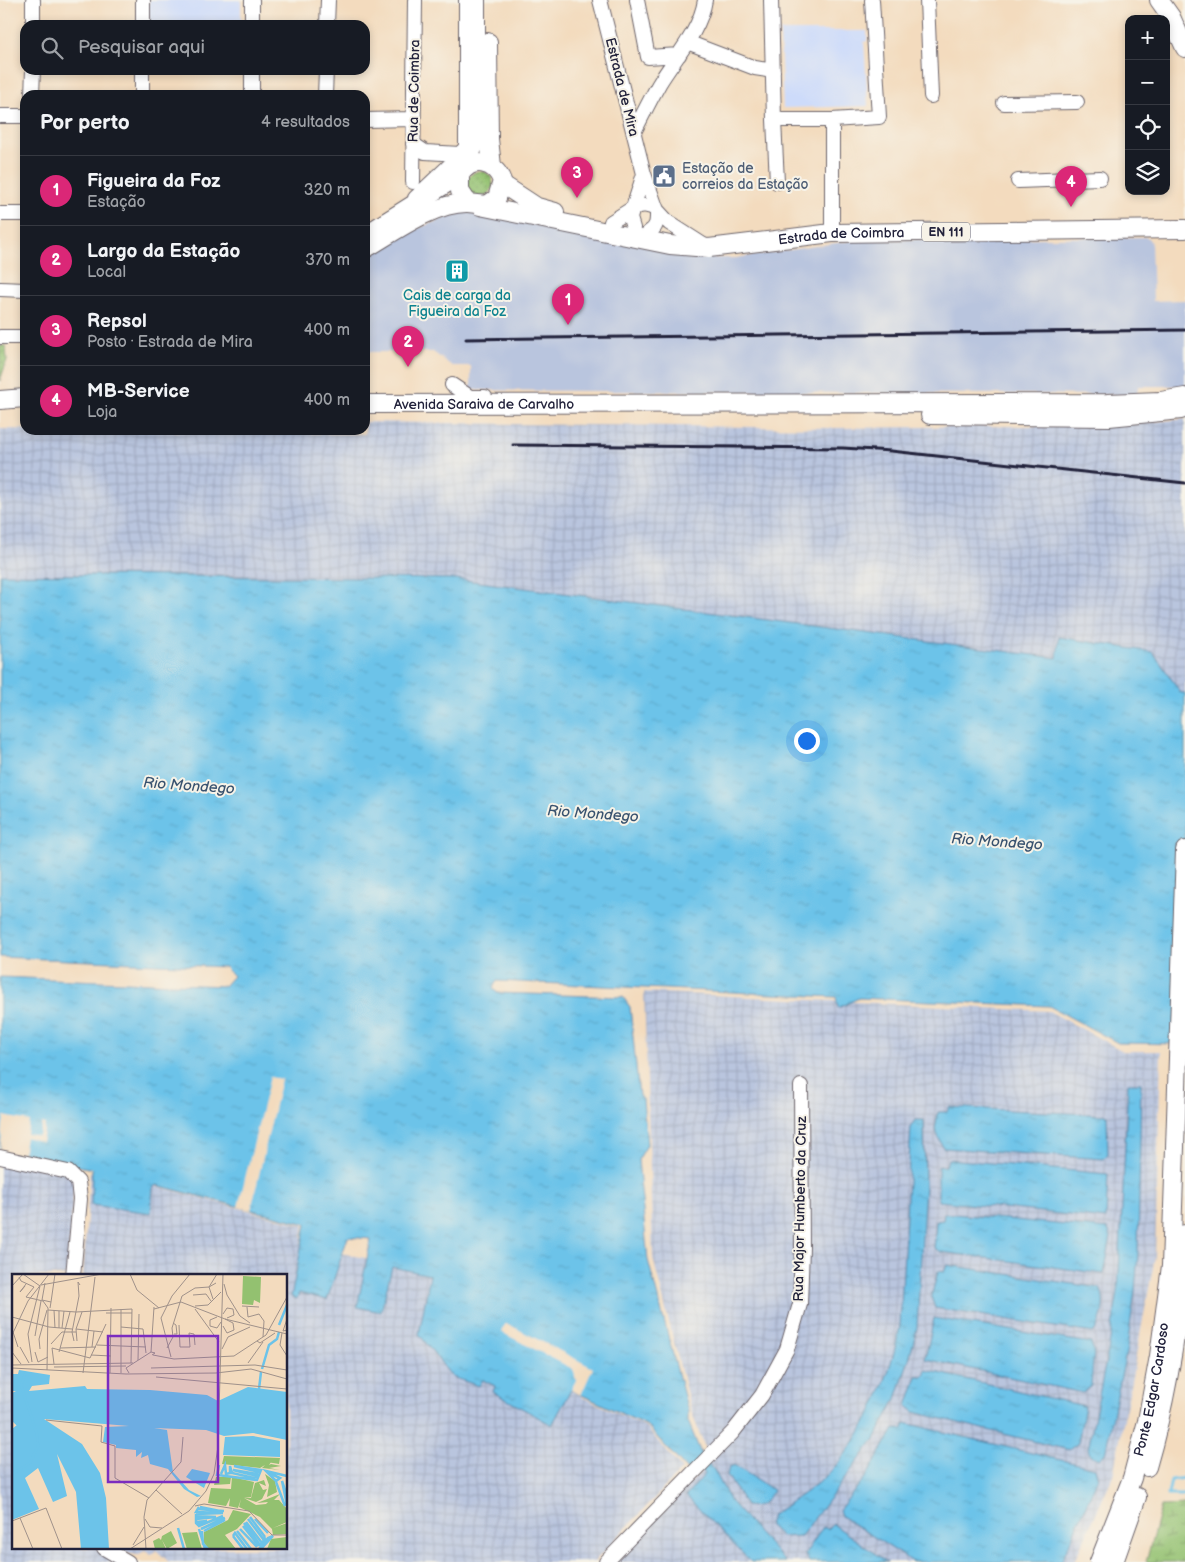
<!DOCTYPE html>
<html lang="pt">
<meta charset="utf-8">
<style>
:root{--surface:#171b24;--page:#20242c;--text:#f1f3f6;--muted:#9ea1a6;--line:#363941;--accent:#db2777}
body{margin:0;font-family:"Balsamiq Sans",sans-serif;background:var(--page);color:var(--text)}
.controls{position:absolute;right:15px;top:15px;display:grid;overflow:hidden;border-radius:10px;box-shadow:0 2px 8px #0003}
.controls button{width:45px;height:45px;display:grid;place-items:center;padding:0;border:0;border-bottom:1px solid var(--line);background:var(--surface);color:var(--text);font:25px sans-serif}
.you{position:absolute;left:806px;top:740px;width:18px;height:18px;margin:-12px;border:4px solid #fff;border-radius:50%;background:#1a73e8;box-shadow:0 0 0 8px #1a73e833}
.badge{display:grid;place-items:center;width:32px;height:32px;border-radius:50%;background:var(--accent);color:#fff;font-size:16px;font-weight:700}
.pin{position:absolute;translate:-50% -41px;filter:drop-shadow(0 1px 2px #0008)}
.pin::after{content:'';position:absolute;top:26px;width:18px;height:15px;background:inherit;clip-path:polygon(0 0,100% 0,50% 100%)}
.list{margin:0;padding:0;list-style:none}
h2{display:flex;justify-content:space-between;align-items:center;height:65px;margin:0;padding:0 20px;font-size:21px}
h2 small{font-size:16px;font-weight:400;color:var(--muted)}
.list li{display:grid;grid-template-columns:32px 1fr auto;gap:15px;align-items:center;box-sizing:border-box;height:70px;padding:0 20px;border-top:1px solid var(--line)}
.list b{display:block;font-size:19px;white-space:nowrap}
.list p{margin:0;font-size:16px;white-space:nowrap;color:var(--muted)}
.list em{font-size:16px;font-style:normal;color:var(--muted)}
.icon{flex:none;width:28px;height:28px;fill:none;stroke:currentColor;stroke-width:2;stroke-linecap:round;stroke-linejoin:round}
.map{position:relative;flex:none;width:1185px;height:1562px;overflow:hidden}
.search{position:absolute;background:var(--surface);box-shadow:0 2px 8px #0003;left:20px;top:20px;width:350px;height:55px;display:flex;align-items:center;gap:12px;box-sizing:border-box;padding:0 18px;border-radius:15px;color:var(--muted);font-size:19px}
.panel{position:absolute;background:var(--surface);box-shadow:0 2px 8px #0003;left:20px;top:90px;width:350px;height:345px;border-radius:15px}
.map>svg:first-child{display:block}
.built{fill:#cddbfa}
.industrial{fill:url(#industrial-grid)}
.railway{fill:#b9c5de}
.grass{fill:url(#grass-dots);stroke:#5a7256}
.wetland{fill:url(#wetland-marsh);stroke:#5a7256}
.water{fill:url(#water-ripples);stroke:#477292}
.pier{fill:#f3dbbe}
.lines{fill:none;stroke-linecap:round;stroke-linejoin:round}
.stream{stroke:#6cc3e9;stroke-width:3}
.minor-casing{stroke:#6b6369;stroke-width:16}
.major-casing{stroke:#6b6369;stroke-width:20}
.minor{stroke:#fff;stroke-width:14}
.major{stroke:#fff;stroke-width:18}
.rail{stroke:#22223b;stroke-width:3}
.labels{text-anchor:middle;dominant-baseline:central;stroke-width:4;stroke-linejoin:round;paint-order:stroke}
.shield{fill:#f7f3e8;stroke:#62616f;stroke-width:1}
.shield-label{font-size:12px;font-weight:bold;fill:#22223b}
.street-label{font-size:14px;fill:#22223b;stroke:#f7f3e8}
.service-label{font-size:14px;fill:#4e5e75;stroke:#f7f3e8;text-anchor:start}
.culture-label{font-size:14px;fill:#0d838f;stroke:#f7f3e8}
.water-label{font-size:15px;font-style:italic;fill:#38526f;stroke:#f7f3e8}
.inset-river{fill:none;stroke:#6cc3e9;stroke-width:2.5}
.inset-road{fill:none;stroke:#9f918a;stroke-width:1}
.view{fill:#7b2cbf;fill-opacity:0.15;stroke:#7b2cbf;stroke-width:2.5}
.inset-edge{fill:none;stroke:#22223b;stroke-width:2.5}
</style>
<div class="map">
<svg width="1185" height="1562" viewBox="0 0 1185 1562">
<defs>
<pattern id="industrial-grid" width="8" height="8" patternUnits="userSpaceOnUse" patternTransform="scale(1.25)"><rect width="8" height="8" fill="#b9c5de"/><path d="M0 4h8M4 0v8" fill="none" stroke="#9fa9bf"/></pattern>
<pattern id="grass-dots" width="8" height="8" patternUnits="userSpaceOnUse" patternTransform="scale(1.25)"><rect width="8" height="8" fill="#93c170"/><path d="M2 2h.1M6 6h.1" fill="none" stroke="#789c5d" stroke-width="1.8" stroke-linecap="round"/></pattern>
<pattern id="wetland-marsh" width="20" height="14" patternUnits="userSpaceOnUse" patternTransform="scale(1.25)"><rect width="20" height="14" fill="#93c170"/><path d="M1 5h8M5 5V1M11 12h8M15 12V8" fill="none" stroke="#789c5d"/></pattern>
<pattern id="water-ripples" width="26" height="14" patternUnits="userSpaceOnUse" patternTransform="scale(1.25)"><rect width="26" height="14" fill="#6cc3e9"/><path d="M2 4q2-2 4 0t4 0M15 11q2-2 4 0t4 0" fill="none" stroke="#5da7c9"/></pattern>
</defs>
<rect width="100%" height="100%" fill="#f7f3e8"/>
<filter id="ink" filterUnits="userSpaceOnUse"><feTurbulence type="fractalNoise" baseFrequency=".02" numOctaves="2"/><feDisplacementMap in="SourceGraphic" scale="10" xChannelSelector="R" yChannelSelector="G"/><feConvolveMatrix kernelMatrix="1 2 1 2 8 2 1 2 1" color-interpolation-filters="sRGB"/></filter>
<filter id="wash" filterUnits="userSpaceOnUse"><feTurbulence type="fractalNoise" baseFrequency=".0096" numOctaves="4" result="noise"/><feDisplacementMap in="SourceGraphic" scale="20" xChannelSelector="R" yChannelSelector="G"/><feGaussianBlur stdDeviation="1.12" result="paint"/><feColorMatrix in="noise" values="0 0 0 0 0 0 0 0 0 0 0 0 0 0 0 0 0 1.4 0 .05"/><feComposite in="paint" operator="in"/></filter>
<g filter="url(#wash)">
<rect width="100%" height="100%" fill="#f3dbbe"/>
<!-- built -->
<path class="built" d="M149,0h92v25h-92z
M780,31h87v10l-3,1 4,64 -85,2z"/>
<!-- industrial -->
<path class="industrial" d="M1185,419v274h-4l-28,-41 -93,-15 -3,21 -601,-79 -456,-5v-145l365,5v-12l466,6 283,-3z
M644,992l405,19 74,40h38l-6,206 -42,219 -39,86h-459l99,-104 -10,-13 -13,-34 -38,-153z
M0,1153l75,17 -8,106h-53v272h81l21,14h-116z
M90,1173l66,13 148,39 -3,19 132,29 173,76 -24,48 63,29 37,43 -88,93h-425l-13,-12 -5,5 -6,-4 -8,4 -10,-2 -6,-5h165v-272h-203z"/>
<!-- railway -->
<path class="railway" d="M463,211l252,47h21l120,-18 291,-3 4,5 2,59 32,-1v86h-47l-1,9 -666,-5v-24h-19l-19,-14h-68v-94l46,-27z"/>
<!-- grass -->
<path class="grass" d="M467 184a13 13 0 1 1 26 0a13 13 0 1 1-26 0Z
M0,346h6l1,14 -7,21z"/>
<!-- wetland -->
<path class="wetland" d="M1185,1505v57h-39l15,-56z"/>
<!-- water -->
<path class="water" d="M0,574l456,5 601,79 2,-21 94,15 28,41h4v351l-67,-1 -69,-37 -190,-8 -21,10 -2,-11 -339,-16 -4,6 4,6 126,4 7,10 9,89 4,3 4,46 -9,15 10,100 40,151v10l14,35 12,14 17,32 54,60h-34l-65,-66 19,-22 -8,-12 -9,9 -42,-46 -75,-35 -19,35 -59,-33 2,-6 -12,-6 -4,6 -27,-9 -33,-43 11,-59 -38,-8 -11,45 -24,-5 14,-68 -23,-2 -21,63 -28,-7 -2,6 -6,-2 15,-73 -150,-39 -3,3 -2,25 -60,-8 1,-36 -92,-20v-172l224,9 9,-10 -8,-9 -225,-10z
M1128,1083h13l-3,171 -3,37 -8,57 -22,106 -6,5 -9,-4 -2,-6 21,-103 9,-55z
M949,1107l158,8 1,39 -5,5 -160,-11 -8,-19 3,-17h9z
M915,1120h9l1,65 -8,143 -7,28 -14,43 -21,40 -74,97 -19,1 -13,-12 3,-10c20,-14 44,-28 61,-46 35,-39 58,-93 67,-144l11,-199z
M948,1159l160,15 -2,45 -168,-18v-34l8,-1z
M944,1213l164,16 3,8 -7,37 -163,-22 -7,-4 2,-27 7,-1z
M947,1265l153,23c7,12 2,35 -7,45l-158,-25 -4,-11 7,-26 6,1z
M934,1318l157,25 3,8 -3,35 -8,7 -158,-34z
M926,1370l159,36 -7,37 -9,7 -155,-38 -7,-6 10,-30h7z
M905,1423l190,45 3,10 -37,84h-148l-72,-46 -2,-6 29,-36 26,-45h10z
M734,1465l39,25c-6,11 -13,19 -27,16l-19,-31 2,-8z
M833,1524l54,38h-78l-4,-8 18,-27 5,2z"/>
<!-- pier -->
<path class="pier" d="M270,1077l11,2 -30,131 -13,-3z
M4,1116l25,5 -2,13 12,2 3,-13 3,1 -3,18 -16,-5 -3,18 -23,-4z
M506,1323l87,45 -12,27 -10,-5 5,-10 -3,-11 -72,-37z"/>
<g class="lines">
<!-- stream -->
<path class="stream" d="M1185,1478l-14,2 -3,15h17"/>
</g>
</g>
<g filter="url(#ink)">
<g class="lines">
<!-- minor casing -->
<g class="minor-casing">
<path id="minor" d="M600,0l44,174 13,36 12,13 39,25
M637,0l11,57 31,-2
M771,0l3,120h58l47,-3 -7,-117
M927,0l4,96
M33,25v-25
M143,25v-25
M252,25v-25
M327,25l1,-25
M687,42l68,26 18,3
M32,95l1,-25
M142,95v-25
M252,95v-25
M325,95l1,-25
M1004,103l73,-1
M0,116h25
M365,120l48,-1
M774,120l3,62
M832,120v113
M634,132c8,-16 16,-32 25,-48 16,-27 41,-52 46,-84
M413,144l12,8 35,2
M1018,181l82,-3
M413,182l2,-182
M415,198l38,-36 13,-15v-147
M0,214h25
M611,222l22,-14 11,-34
M633,228l-3,-10 3,-10c9,-4 16,-3 24,2 0,10 1,17 -8,22
M0,289l25,1
M0,337h25
M452,385l18,12h15
M0,1157l68,15 10,10 2,17 -7,77
M104,1548l24,14
M606,1562l127,-130 29,-37 25,-46 13,-45 2,-56 -1,-162"/>
</g>
<!-- major casing -->
<g class="major-casing">
<g id="major">
<path d="M1159,0l12,17 14,31"/>
<path d="M488,42l1,97 3,27"/>
<path d="M466,168l10,-29v-139"/>
<path d="M502,184l35,23 18,5"/>
<path id="s1" d="M480,206l190,39 39,3 123,-15 353,-4"/>
<path d="M365,235l95,-60c11,-19 35,-14 42,6l-5,17 -10,7 -19,-2 -8,-12v-16"/>
<path d="M365,249c28,-16 69,-47 103,-46"/>
<path d="M0,400l25,-2"/>
<path id="s2" d="M365,404l742,-1 54,-2 24,-4"/>
<path d="M930,415l179,2 72,-7"/>
<path d="M1147,1467c22,-76 34,-154 38,-233"/>
<path id="s3" d="M1099,1562l33,-84 15,-57 12,-65 12,-90 14,-416"/>
<path d="M1114,1562l23,-65"/>
</g>
</g>
<!-- minor -->
<use href="#minor" class="minor"/>
<!-- major -->
<use href="#major" class="major"/>
<!-- rail -->
<path class="rail" d="M466,339l719,-9
M513,445l330,3 48,3 294,32"/>
</g>
</g>
<!-- icons -->
<defs>
<g id="civic-square" transform="scale(1.25)"><rect x="-9" y="-9" width="18" height="18" rx="4" fill="#5c6f8a" stroke="#f7f3e8"/><path d="M-.6-6.5H3V-4.5H.6V-3L4-1V1h2V6H-6V1h2V-1L-.6-3ZM-1.2 2.5V6h2.4V2.5Z" fill="#fff"/></g>
<g id="building-square" transform="scale(1.25)"><rect x="-9" y="-9" width="18" height="18" rx="4" fill="#0f9aa8" stroke="#f7f3e8"/><path d="M-4-6H4V6H1V3H-1V6H-4ZM-2.5-4.3h1.7v1.8h-1.7ZM.8-4.3h1.7v1.8H.8ZM-2.5-1h1.7V.8h-1.7ZM.8-1h1.7V.8H.8Z" fill="#fff"/></g>
</defs>
<g fill-rule="evenodd">
<use href="#civic-square" x="664" y="176"/>
<use href="#building-square" x="457" y="271"/>
</g>
<g class="labels">
<!-- shield labels -->
<rect class="shield" x="922" y="222.5" width="48" height="19" rx="4"/>
<g class="shield-label">
<text x="946" y="232">EN 111</text>
</g>
<!-- street labels -->
<g class="street-label">
<text transform="translate(622 87) rotate(76)">Estrada de Mira</text>
<text transform="translate(414 91) rotate(-89)">Rua de Coimbra</text>
<text stroke="none"><textPath href="#s1" startOffset="366">Estrada de Coimbra</textPath></text>
<text stroke="none"><textPath href="#s2" startOffset="119">Avenida Saraiva de Carvalho</textPath></text>
<text transform="translate(800 1209) rotate(-89)">Rua Major Humberto da Cruz</text>
<text stroke="none"><textPath href="#s3" startOffset="181">Ponte Edgar Cardoso</textPath></text>
</g>
<!-- service labels -->
<g class="service-label">
<text x="682" y="168">Estação de<tspan x="682" dy="16">correios da Estação</tspan></text>
</g>
<!-- culture labels -->
<g class="culture-label">
<text x="457" y="295">Cais de carga da<tspan x="457" dy="16">Figueira da Foz</tspan></text>
</g>
<!-- water labels -->
<g class="water-label">
<text transform="translate(189 786) rotate(4)">Rio Mondego</text>
<text transform="translate(593 814) rotate(4)">Rio Mondego</text>
<text transform="translate(997 842) rotate(4)">Rio Mondego</text>
</g>
</g>
<!-- overview -->
<g transform="translate(12 1274)">
<rect width="275" height="275" fill="#f3dbbe"/>
<path d="M212,182l56,2 -1,6 -12,-2h4l-2,3 2,-1 10,2 -12,2 11,2 -18,-2 3,-3 -5,3 -38,-4zM253,200l10,7 2,11 -10,5 2,-12zM204,203h15l-1,7 -16,1zM220,203l22,5 -3,15h-7l7,1 4,-15 9,-3 2,6 -7,-3 4,7 4,-1 -5,10 -6,3 -12,-4 12,7 10,-1 2,-2 -11,1 23,-9 -6,6h5l8,9v13l-14,6 14,-5v11l-14,1 -1,-6 -12,-12 -21,-10 2,-8 -3,9 -9,-2 1,-8 -4,8 -18,-3 3,-15 20,1zM221,236l18,4 -14,15 -12,6 11,14h-27l-5,-6v-11l24,-12zM159,257l6,12 -10,6 -5,-9 4,9h-11l-2,-8 6,-3 2,2 1,-4zM185,258l5,17h-15l-5,-16zM275,263v12h-20l4,-10z" fill="#93c170"/>
<path d="M231,2l18,1 -1,26 -6,-3 -1,5 -11,-1z" fill="#93c170"/>
<path d="M7,96l31,5 -1,9 -17,2 -3,5 56,-5 2,3 63,1 57,5 11,6 30,-14 39,5v48l-34,-7 -29,3 -18,-6 -52,-2 13,2 6,42 16,18 12,6 -4,1 -13,-8 -16,-20 -18,-5 -2,-9 -7,3 1,-6 -6,5v-7l-20,-2v-3l-13,-3 2,-15 24,-1 -85,-7 38,25 18,29 6,25 3,51h-28l-5,-57 -19,-38 10,42 -14,6 -15,-34 -13,10 14,31 -27,11v-91l5,-4 18,18 -23,-22v-28l4,-2h-4v-17h6zM241,162l27,5v16l-57,-2 2,-18zM180,195l18,4 -6,15 -18,-11z" fill="#6cc3e9"/>
<path class="inset-river" d="M267,51l8,-20M250,95l7,-24 8,-6 2,-7M247,115l2,-17M207,191l-2,10 40,5 4,-10 -27,-4 25,6M257,199l11,5 -4,3 -10,-10 21,5M0,200l18,-11 8,-17 -1,-12 -16,-49 5,-13M209,200l4,-9 1,9 4,-1v-7l2,7 22,5 3,-2 -24,-6 25,4M264,208l9,24M275,222l-5,-15 5,24M188,233l20,4M185,235l27,2M184,240l27,-1 -27,-1 3,-5M184,240v2l20,1 -20,2M184,242v6l11,-1 -10,3 2,2 24,-10M238,243l15,20M212,244l-23,11 24,-11M236,245l16,21 1,-3M243,245l13,14M234,248l16,21 2,-3M232,249l16,22 2,-2M231,252l16,20M166,254l6,21M187,255l6,20M228,255l17,18M190,257l1,13 5,5M192,257l21,-11M225,257l14,18M221,262l2,-3 12,16M221,262l10,13M247,275l9,-11 5,-2 -12,13"/>
<path class="inset-road" d="M118,0l7,16 22,18M7,3l2,4 13,6 -8,10 17,4 5,7 -1,62M33,9l-3,17 9,2 -1,6M212,10l3,11 13,21 10,7M29,11l61,-11M0,12l11,-12 17,12M13,12l-5,6 6,-8M181,21l13,-1 5,7M201,25l-4,-12 7,-4M39,28l4,-28M183,32l13,-1 13,-13M230,32l17,1M235,33l1,10 11,-3 5,7 -1,16M142,35l27,-7 44,17 8,4 1,7 -7,3 -4,-7M183,35l24,33M36,36l28,2 56,-3 -1,54M42,36l1,18M94,39h26M211,40l4,-6 6,1 1,6 -7,3M0,43l37,10 23,2M205,43l-7,3v6l7,2 4,-6M213,45l62,15M275,45l-4,12 4,-1M161,49l3,2 1,9h-3M167,51l1,22h5M109,53l22,2 3,24M47,54v-17M50,54l2,-17M64,55l27,3M1,58l5,15M177,59l5,1 1,11M270,59l-2,12 7,11M0,61l16,-34 21,-27M23,62l6,-35M62,67l-2,-9 7,-36 -1,-14 2,3M65,67l-1,-12 6,-17M245,67l3,2 15,-10M39,70l11,-12h14M85,71l49,2M8,73l9,16M80,73l2,-16M173,73h5l-1,-14M40,74l38,10 16,-34M40,74l2,16M48,74l36,-1M155,74l6,-11 -1,-9 10,-32 13,-8 14,-1 8,-13M28,75l-1,-10 8,-29M210,75l6,-12 22,-10M0,78l9,12M23,78l3,10 10,-5M47,78l11,-40M79,81l20,1M140,81l3,-2 -4,-1 3,-45M141,81l21,4 60,-3 32,-21 21,-38M159,83l-10,-39 11,-22 18,-22M126,86l1,-46M20,88l-4,-28 12,-48M236,89l15,-21M0,91l121,-2M42,93l72,-1M0,94l114,6 90,-1 35,-4 36,10M139,94l104,-3 32,5M71,99l12,-96M98,99l1,-65M109,99v-64M117,99l-3,-5 25,-16M144,103l131,12M34,146l56,6 -1,16 14,4v32l34,20M144,216l26,24M183,232l9,-2 45,7 23,24h15M132,243l3,-17 34,-38 2,-25M132,243l2,32M8,244l13,31M133,245l5,8 12,1M0,247l34,-13 16,41M121,271l11,-18M118,275l59,-38 17,-20 8,-17 4,-28 5,-172"/>
<path class="view" d="M96,62h110v146h-110z"/>
<rect width="275" height="275" class="inset-edge"/>
</g>
</svg>
<div class="controls">
<button>+</button>
<button>−</button>
<button><svg class="icon" aria-label="locate" viewBox="0 0 24 24"><circle cx="12" cy="12" r="6"/><path d="M12 2v4M12 18v4M2 12h4M18 12h4"/></svg></button>
<button><svg class="icon" aria-label="layers" viewBox="0 0 24 24"><path d="M12 4l9 5-9 5-9-5zM3 14l9 5 9-5"/></svg></button>
</div>
<div class="you"></div>
<div class="pin badge" style="left:568px;top:325px">1</div>
<div class="pin badge" style="left:408px;top:367px">2</div>
<div class="pin badge" style="left:577px;top:198px">3</div>
<div class="pin badge" style="left:1071px;top:207px">4</div>
<div class="search"><svg class="icon" aria-label="search" viewBox="0 0 24 24"><circle cx="10" cy="10" r="6"/><path d="M15 15l6 6"/></svg>Pesquisar aqui</div>
<section class="panel">
<h2>Por perto<small>4 resultados</small></h2>
<ul class="list">
<li><span class="badge">1</span><div><b>Figueira da Foz</b><p>Estação</p></div><em>320 m</em></li>
<li><span class="badge">2</span><div><b>Largo da Estação</b><p>Local</p></div><em>370 m</em></li>
<li><span class="badge">3</span><div><b>Repsol</b><p>Posto · Estrada de Mira</p></div><em>400 m</em></li>
<li><span class="badge">4</span><div><b>MB-Service</b><p>Loja</p></div><em>400 m</em></li>
</ul>
</section>
</div>
